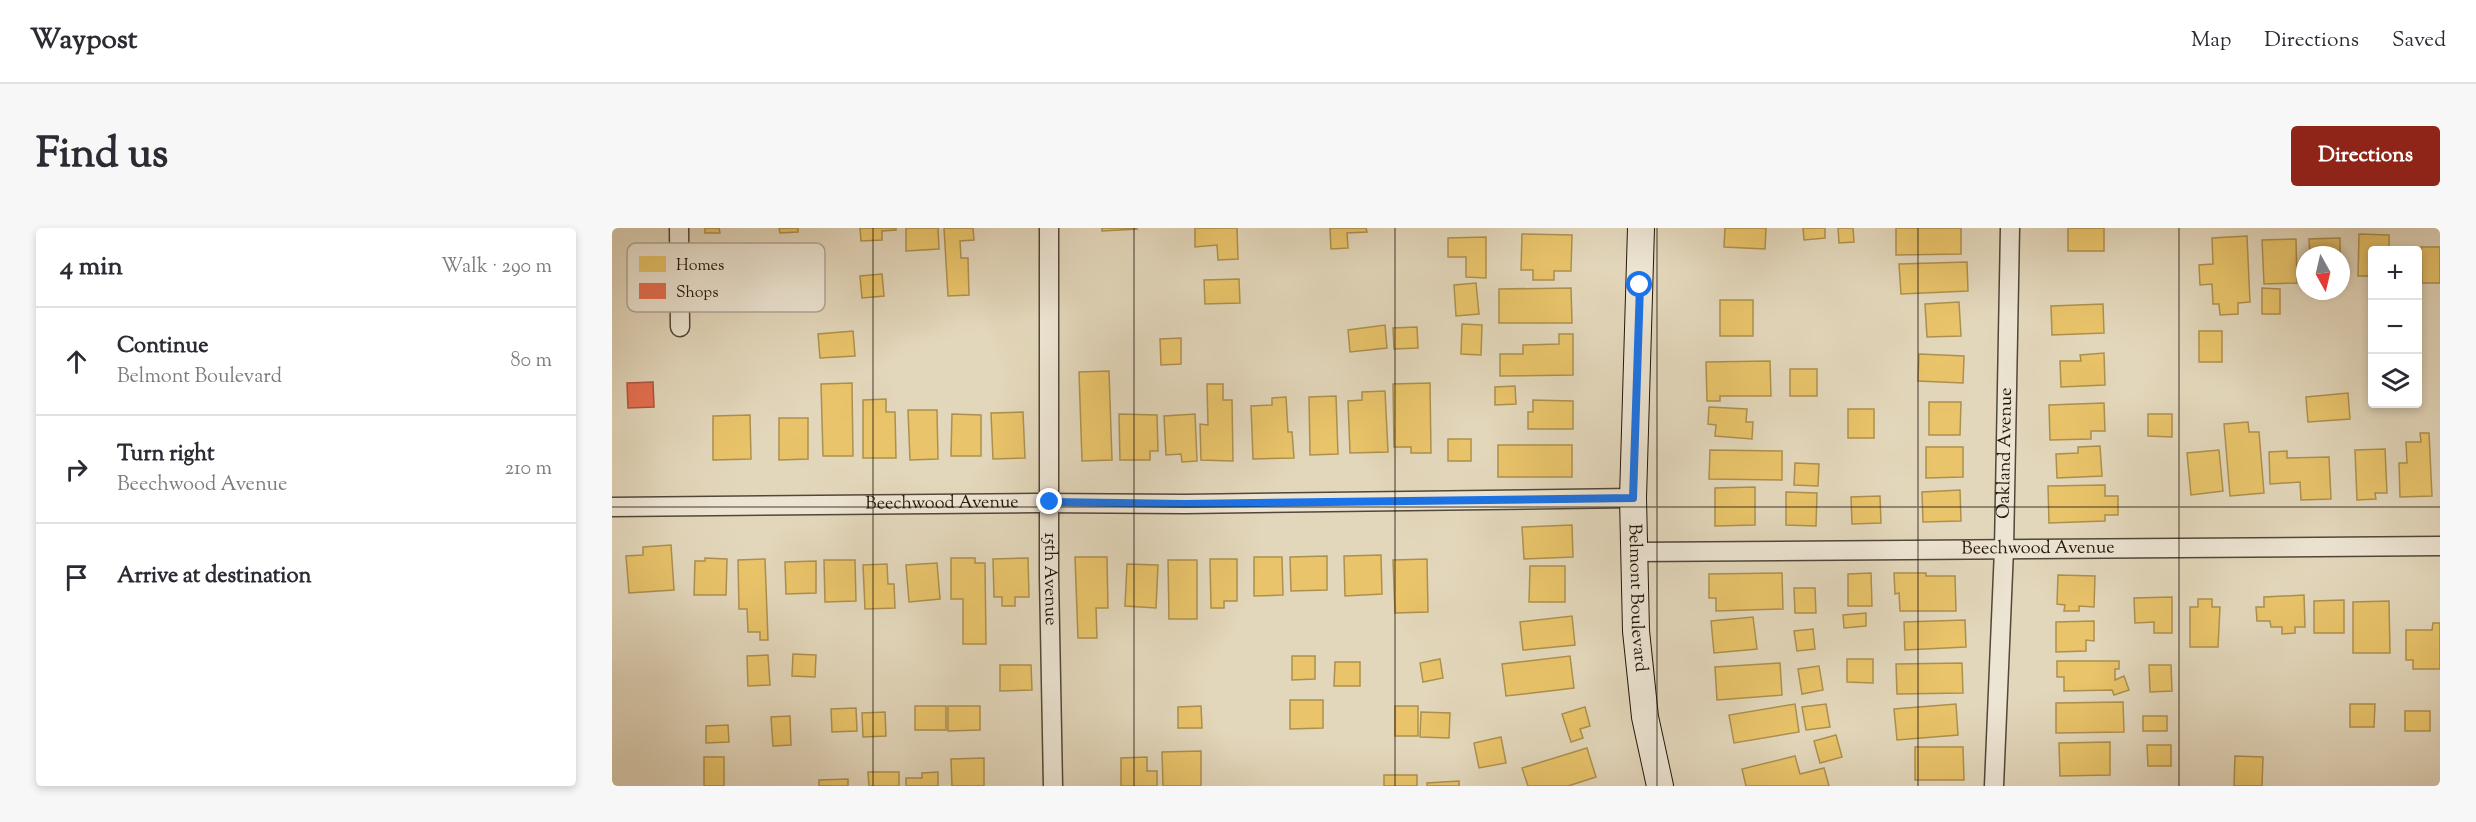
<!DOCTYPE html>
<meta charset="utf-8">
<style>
:root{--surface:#fff;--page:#f7f7f7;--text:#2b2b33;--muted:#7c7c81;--line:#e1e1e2;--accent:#8f2418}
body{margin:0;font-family:"Sorts Mill Goudy",serif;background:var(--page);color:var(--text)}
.controls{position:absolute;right:18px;top:18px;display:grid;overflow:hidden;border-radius:6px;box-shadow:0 3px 9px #0003}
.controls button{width:54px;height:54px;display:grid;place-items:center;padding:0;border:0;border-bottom:2px solid var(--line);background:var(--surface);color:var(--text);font:30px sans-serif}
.compass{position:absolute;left:1684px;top:18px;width:54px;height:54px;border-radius:50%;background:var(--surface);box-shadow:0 3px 9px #0003;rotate:172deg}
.stop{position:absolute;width:18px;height:18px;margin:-14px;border:4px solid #1a73e8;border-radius:50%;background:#fff}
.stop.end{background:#1a73e8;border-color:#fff;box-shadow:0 2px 6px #0008}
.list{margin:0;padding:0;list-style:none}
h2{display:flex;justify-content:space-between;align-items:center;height:78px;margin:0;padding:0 24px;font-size:26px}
h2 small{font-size:20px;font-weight:400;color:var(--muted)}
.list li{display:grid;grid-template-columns:39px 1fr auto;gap:18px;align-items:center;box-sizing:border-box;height:108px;padding:0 24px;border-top:2px solid var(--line)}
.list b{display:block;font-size:22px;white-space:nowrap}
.list p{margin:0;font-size:20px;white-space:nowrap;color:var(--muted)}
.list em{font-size:20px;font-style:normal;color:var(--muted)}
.icon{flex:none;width:33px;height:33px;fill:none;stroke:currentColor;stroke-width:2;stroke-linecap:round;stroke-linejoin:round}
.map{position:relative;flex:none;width:1828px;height:558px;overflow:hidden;border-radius:6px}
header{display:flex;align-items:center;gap:36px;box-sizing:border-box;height:84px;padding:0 30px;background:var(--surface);border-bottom:2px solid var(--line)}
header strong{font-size:28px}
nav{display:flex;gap:33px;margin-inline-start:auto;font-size:21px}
.intro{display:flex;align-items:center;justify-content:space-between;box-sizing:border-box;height:144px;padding:0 36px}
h1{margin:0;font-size:42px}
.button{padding:15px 27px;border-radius:6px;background:var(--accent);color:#fff;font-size:21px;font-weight:700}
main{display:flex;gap:36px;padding:0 36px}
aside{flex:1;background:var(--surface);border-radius:6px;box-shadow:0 3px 9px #0003}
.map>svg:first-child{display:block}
.homes{fill:#e9c46a;stroke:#ad904e;stroke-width:1.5}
.shops{fill:#e76f51;stroke:#ac553c;stroke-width:1.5}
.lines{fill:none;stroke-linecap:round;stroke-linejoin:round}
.street-casing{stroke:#524738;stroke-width:21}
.secondary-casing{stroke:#21170c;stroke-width:28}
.street{stroke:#ede5d3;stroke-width:18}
.secondary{stroke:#ede5d3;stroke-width:26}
.route{stroke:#1a73e8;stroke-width:8}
.grid{fill:none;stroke:#21170c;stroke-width:1.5;stroke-opacity:0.55}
.labels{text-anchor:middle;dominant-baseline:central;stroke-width:6;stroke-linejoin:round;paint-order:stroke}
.street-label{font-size:18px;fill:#21170c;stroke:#ede5d3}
.key{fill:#ede5d3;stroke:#b0a797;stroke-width:1.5}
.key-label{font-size:16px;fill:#21170c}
</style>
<header>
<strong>Waypost</strong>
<nav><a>Map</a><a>Directions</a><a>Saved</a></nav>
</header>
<div class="intro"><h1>Find us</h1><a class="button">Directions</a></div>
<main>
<aside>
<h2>4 min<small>Walk · 290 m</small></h2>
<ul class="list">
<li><svg class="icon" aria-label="ahead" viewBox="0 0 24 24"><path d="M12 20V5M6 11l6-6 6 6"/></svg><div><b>Continue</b><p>Belmont Boulevard</p></div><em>80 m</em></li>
<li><svg class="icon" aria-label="right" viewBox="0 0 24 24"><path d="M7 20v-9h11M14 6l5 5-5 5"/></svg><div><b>Turn right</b><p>Beechwood Avenue</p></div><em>210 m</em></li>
<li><svg class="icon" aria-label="arrive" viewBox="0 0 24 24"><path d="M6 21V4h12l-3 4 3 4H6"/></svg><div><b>Arrive at destination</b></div></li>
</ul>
</aside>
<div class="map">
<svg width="1828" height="558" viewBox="0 0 1828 558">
<rect width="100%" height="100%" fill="#e3d7bb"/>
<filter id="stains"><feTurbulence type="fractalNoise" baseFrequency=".00333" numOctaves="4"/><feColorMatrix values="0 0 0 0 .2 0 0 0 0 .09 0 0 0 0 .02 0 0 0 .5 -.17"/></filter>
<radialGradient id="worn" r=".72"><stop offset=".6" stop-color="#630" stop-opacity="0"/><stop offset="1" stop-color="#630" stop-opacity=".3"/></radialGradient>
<!-- homes -->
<path class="homes" d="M93,0h14l1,5h-15z
M167,0h19v4l-18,1z
M248,0h36v2l-14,1v9l-21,1z
M294,0h32l1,21 -33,2z
M332,0h29l1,12 -14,1 1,17h7l1,37 -21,1z
M490,0h34l1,1 -35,2z
M583,0h42l1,31 -20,1 -1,-15 -22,2z
M718,0h36l1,4 -20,1 1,15 -17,1z
M1113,0h41l-1,21 -41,-2z
M1191,0h22v10l-21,2z
M1226,0h15l1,14 -15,1z
M1284,0h65v26l-65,1z
M1456,0h36v23h-36z
M910,6l50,1 -1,36h-17v9h-21v-10h-12z
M1747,6l30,1v15h-17v26h-14z
M1635,8l3,66 -12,1v11l-18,1 -1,-11h-6l-1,-20 -12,1 -1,-20 14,-1 -1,-26z
M874,9v41l-20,-1v-20h-18v-19z
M1728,10v17h-30l-1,-16z
M1684,11l1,44 -33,1 -2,-44z
M1809,19h19v36h-18z
M1355,34l1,29 -67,3 -2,-30z
M270,46l2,22 -22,2 -2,-22z
M627,51l1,24 -35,1 -1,-24z
M864,55l3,31 -23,2 -2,-31z
M959,60l1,35h-73v-34z
M1650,60l18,1v25h-18z
M1108,72h33v36h-33z
M1347,74l2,34 -34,1 -2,-33z
M1491,76l1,29 -52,2 -1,-29z
M850,96l20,1 -1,30 -20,-1z
M773,97l2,23 -37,4 -2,-22z
M805,99l1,21 -24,1 -1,-21z
M241,103l2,25 -35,2 -2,-24z
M1587,103h23v31h-23z
M947,106h14v41l-73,1v-22h23v-9l36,-1z
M569,110v26l-20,1 -1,-26z
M1492,125l1,32 -44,2 -1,-26h21l-1,-6z
M1307,126l45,2 -1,27 -45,-2z
M1158,133l1,35h-51v5h-13l-1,-39z
M1178,141h27v27h-27z
M497,143l3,89 -30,1 -3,-89z
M240,155l1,73h-30l-2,-72z
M818,155l1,70h-20v-6h-17l-1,-63z
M595,156h16v16h9l1,61 -32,-1 -1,-36 8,1z
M903,158l1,18 -21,1v-18z
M773,163l3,61 -38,1 -2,-52 14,-1v-8z
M1736,165l2,26 -42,3 -2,-25z
M724,168l2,58 -28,1 -1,-58z
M674,169l2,35h4l2,26 -41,1 -2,-53 21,-1v-7z
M274,171v13h9l1,46h-33v-58z
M921,172l40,1v28h-45v-17h5z
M1317,174h32l-1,33h-31z
M1492,175l1,28h-14v8l-41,1 -1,-35z
M1097,179l38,2 -1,13h7l-1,17 -37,-3 1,-11 -8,-1z
M1236,181h26v29h-26z
M296,182h29l1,49 -28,1z
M411,184l2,46 -32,1 -2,-46z
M340,186l29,1v41h-30z
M507,186l38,1 1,36h-8v9h-30z
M583,186l2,47 -15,1 -1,-8 -15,1 -2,-39z
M1536,186h24v23l-24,-1z
M138,187l1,44 -38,1v-44z
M167,190h29v41l-29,1z
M1636,194l1,10h10l5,61 -34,3 -6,-72z
M1808,205h9l3,63 -32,1 -1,-34h8l-1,-21h15z
M836,211h23v22h-23z
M886,217h74v32h-74z
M1488,218l2,30 -45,2 -1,-24 22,-1v-6z
M1314,219h37v30l-37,1z
M1773,221l2,44h-12l1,6 -19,1 -2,-50z
M1098,222l72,1v29l-73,-1z
M1607,222l4,41 -32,4 -4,-42z
M1675,223v7l42,-1 2,42 -30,1 -1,-18 -30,2 -1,-32z
M1183,235l24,1 -1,22 -24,-1z
M1493,257v11h13v19h-13v6l-56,2 -1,-37z
M1143,259v38l-40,1v-38z
M1348,262l1,31 -38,1 -1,-30z
M1174,264l31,1 -1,33 -30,-1z
M1268,268l1,27 -29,1 -1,-27z
M960,297l1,32 -49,2 -2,-32z
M59,317l3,45 -45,3 -3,-37 17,-1v-8z
M769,327l1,39 -37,2 -1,-40z
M715,328v34l-36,1 -1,-34z
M463,329h32l1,51h-12l1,30h-19z
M642,329h28l1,38 -29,1z
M93,330l22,1 -1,36h-32l1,-34h10z
M339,330h24v5h10l1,81h-23v-45h-12z
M416,330l1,39h-14v9h-13v-9h-8l-1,-38z
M153,331l3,81h-8v-8h-12l-1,-23h-8l-1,-49z
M598,331h27v42h-13v7h-13z
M815,331l1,53 -33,1 -2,-53z
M212,332h31l1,41 -31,1z
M556,332h29v59h-28z
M204,333v32l-30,1 -1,-32z
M325,335l3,36 -31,3 -3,-37z
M275,336l1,20h6l1,24 -30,1 -2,-44z
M515,336l31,1 -2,43 -31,-2z
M918,338h35v36h-36z
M1170,345l1,36 -67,2v-13h-7v-24z
M1259,345l1,33h-24v-32z
M1282,345h32v3h29l1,35h-56l-1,-18 -4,1z
M1446,347l37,1 -1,31 -15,-1v5h-15l1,-6 -8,-1z
M1182,360h21l1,25h-21z
M1692,367l1,32h-10v6l-13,1v-7h-11l-1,-6h-13l-1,-14h8v-10z
M1560,369v36h-18v-11l-19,1 -1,-25z
M1586,371h14v8h8l-2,40h-28v-40h8z
M1732,372v33h-30v-32z
M1777,373l1,52h-37v-51z
M1254,385v13l-22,2 -1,-13z
M960,388l3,29 -52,5 -3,-28z
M1141,389l4,32 -43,4 -3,-32z
M1353,392l1,27 -61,3 -1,-28z
M1482,393v20l-8,-1v11l-30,1v-30z
M1821,395h7v46h-27v-9h-7v-30h26z
M1201,401l2,20 -18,2 -3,-20z
M181,426l23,1 -1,22 -23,-1z
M156,427l2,30 -22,1 -1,-30z
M680,428h23v23l-23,1z
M958,428l4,32 -68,8 -4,-32z
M828,431l3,19 -20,4 -3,-19z
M1235,431h26v24l-26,-1z
M1445,433h62v8h-4v11l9,-4 5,14 -15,5 -2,-5 -48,1v-14h-7z
M723,434h25v24h-26z
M1168,435l2,32 -65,5 -2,-33z
M1350,435l1,30 -66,1 -1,-30z
M388,437h31l1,25 -32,1z
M1537,437h22l1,26 -22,1z
M1207,438l4,24 -21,4 -4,-25z
M678,472h33v28l-33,1z
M1511,474l1,30 -68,1v-30z
M1183,476l4,28 -65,11 -5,-28z
M1214,476l4,23 -24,3 -4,-23z
M1344,476l2,31 -61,5 -3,-31z
M1738,476h25l-1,23h-24z
M303,478h31v24h-31z
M336,478h32v24l-32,1z
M589,478l1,22h-24v-21z
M783,478h23v30h-23z
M973,479l5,19 -10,3 3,9 -12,4 -9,-28z
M244,480l1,23 -25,1 -1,-23z
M1793,483h25v20h-25z
M273,484l1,24 -23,1 -1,-24z
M809,484l29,1 -1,25 -29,-1z
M178,488l1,29 -18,1 -2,-29z
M1531,488h24v15h-24z
M116,497l1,17 -23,1v-17z
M1224,507l6,22 -22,6 -6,-22z
M889,509l5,26 -27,5 -5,-25z
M1498,514v33l-50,1 -1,-33z
M1535,517h24v21h-23z
M1303,519h48l1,33h-49z
M975,520l9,29 -28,9h-40l-6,-18z
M589,523v35h-38l-1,-34z
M1183,528l5,18 24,-6 5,18h-83l-4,-17z
M1623,528l28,1 -1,29h-28z
M92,529h20v29h-20z
M535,529v14h10v15h-36v-28z
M372,530v28h-32l-1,-27z
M256,544h31v14h-30z
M326,544v14h-32v-8h16v-5z
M772,547h33v11h-33z
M236,551v7h-29v-6z
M847,553v5h-32v-3z"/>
<!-- shops -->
<path class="shops" d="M41,154l1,25 -26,1 -1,-25z"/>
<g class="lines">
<!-- street casing -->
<g class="street-casing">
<g id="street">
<path d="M67,0l1,99"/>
<path id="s1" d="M437,0v348l4,210"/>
<path id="s2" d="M0,279l424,-4 149,1 448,-6"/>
<path id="s3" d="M1022,324l806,-6"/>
<path id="s4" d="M1382,558l10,-237 6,-321"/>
</g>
</g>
<!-- secondary casing -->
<g class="secondary-casing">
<g id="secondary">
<path id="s5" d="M1029,0l-8,270 3,133 9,86 15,69"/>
</g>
</g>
<!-- street -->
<use href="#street" class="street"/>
<!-- secondary -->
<use href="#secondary" class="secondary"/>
</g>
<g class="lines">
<!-- route -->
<path class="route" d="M438,274l135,2 448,-6 7,-213"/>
</g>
<!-- grid -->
<path class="grid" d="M261,0v558M522,0v558M783,0v558M1045,0v558M1306,0v558M1567,0v558M0,279h1828"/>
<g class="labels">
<!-- street labels -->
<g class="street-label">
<text stroke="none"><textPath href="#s4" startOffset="333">Oakland Avenue</textPath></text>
<text stroke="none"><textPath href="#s2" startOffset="330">Beechwood Avenue</textPath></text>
<text stroke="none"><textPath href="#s3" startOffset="404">Beechwood Avenue</textPath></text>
<text stroke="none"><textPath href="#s1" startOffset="351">15th Avenue</textPath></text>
<text stroke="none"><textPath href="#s5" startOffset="370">Belmont Boulevard</textPath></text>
</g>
</g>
<!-- legend -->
<rect x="15" y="15" width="198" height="69" rx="9" class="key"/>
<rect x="27" y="28" width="27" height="16" fill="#e9c46a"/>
<rect x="27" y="55" width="27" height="16" fill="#e76f51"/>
<g class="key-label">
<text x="64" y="42">Homes</text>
<text x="64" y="69">Shops</text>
</g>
<rect width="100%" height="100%" filter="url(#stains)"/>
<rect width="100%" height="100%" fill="url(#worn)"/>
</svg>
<div class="controls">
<button>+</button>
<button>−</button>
<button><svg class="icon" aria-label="layers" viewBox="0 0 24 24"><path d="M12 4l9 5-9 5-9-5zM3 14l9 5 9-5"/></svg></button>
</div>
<svg class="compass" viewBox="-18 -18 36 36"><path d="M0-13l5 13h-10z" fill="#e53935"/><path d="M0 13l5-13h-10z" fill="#7c7c81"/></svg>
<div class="stop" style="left:1028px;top:57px"></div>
<div class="stop end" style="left:438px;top:274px"></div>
</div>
</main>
